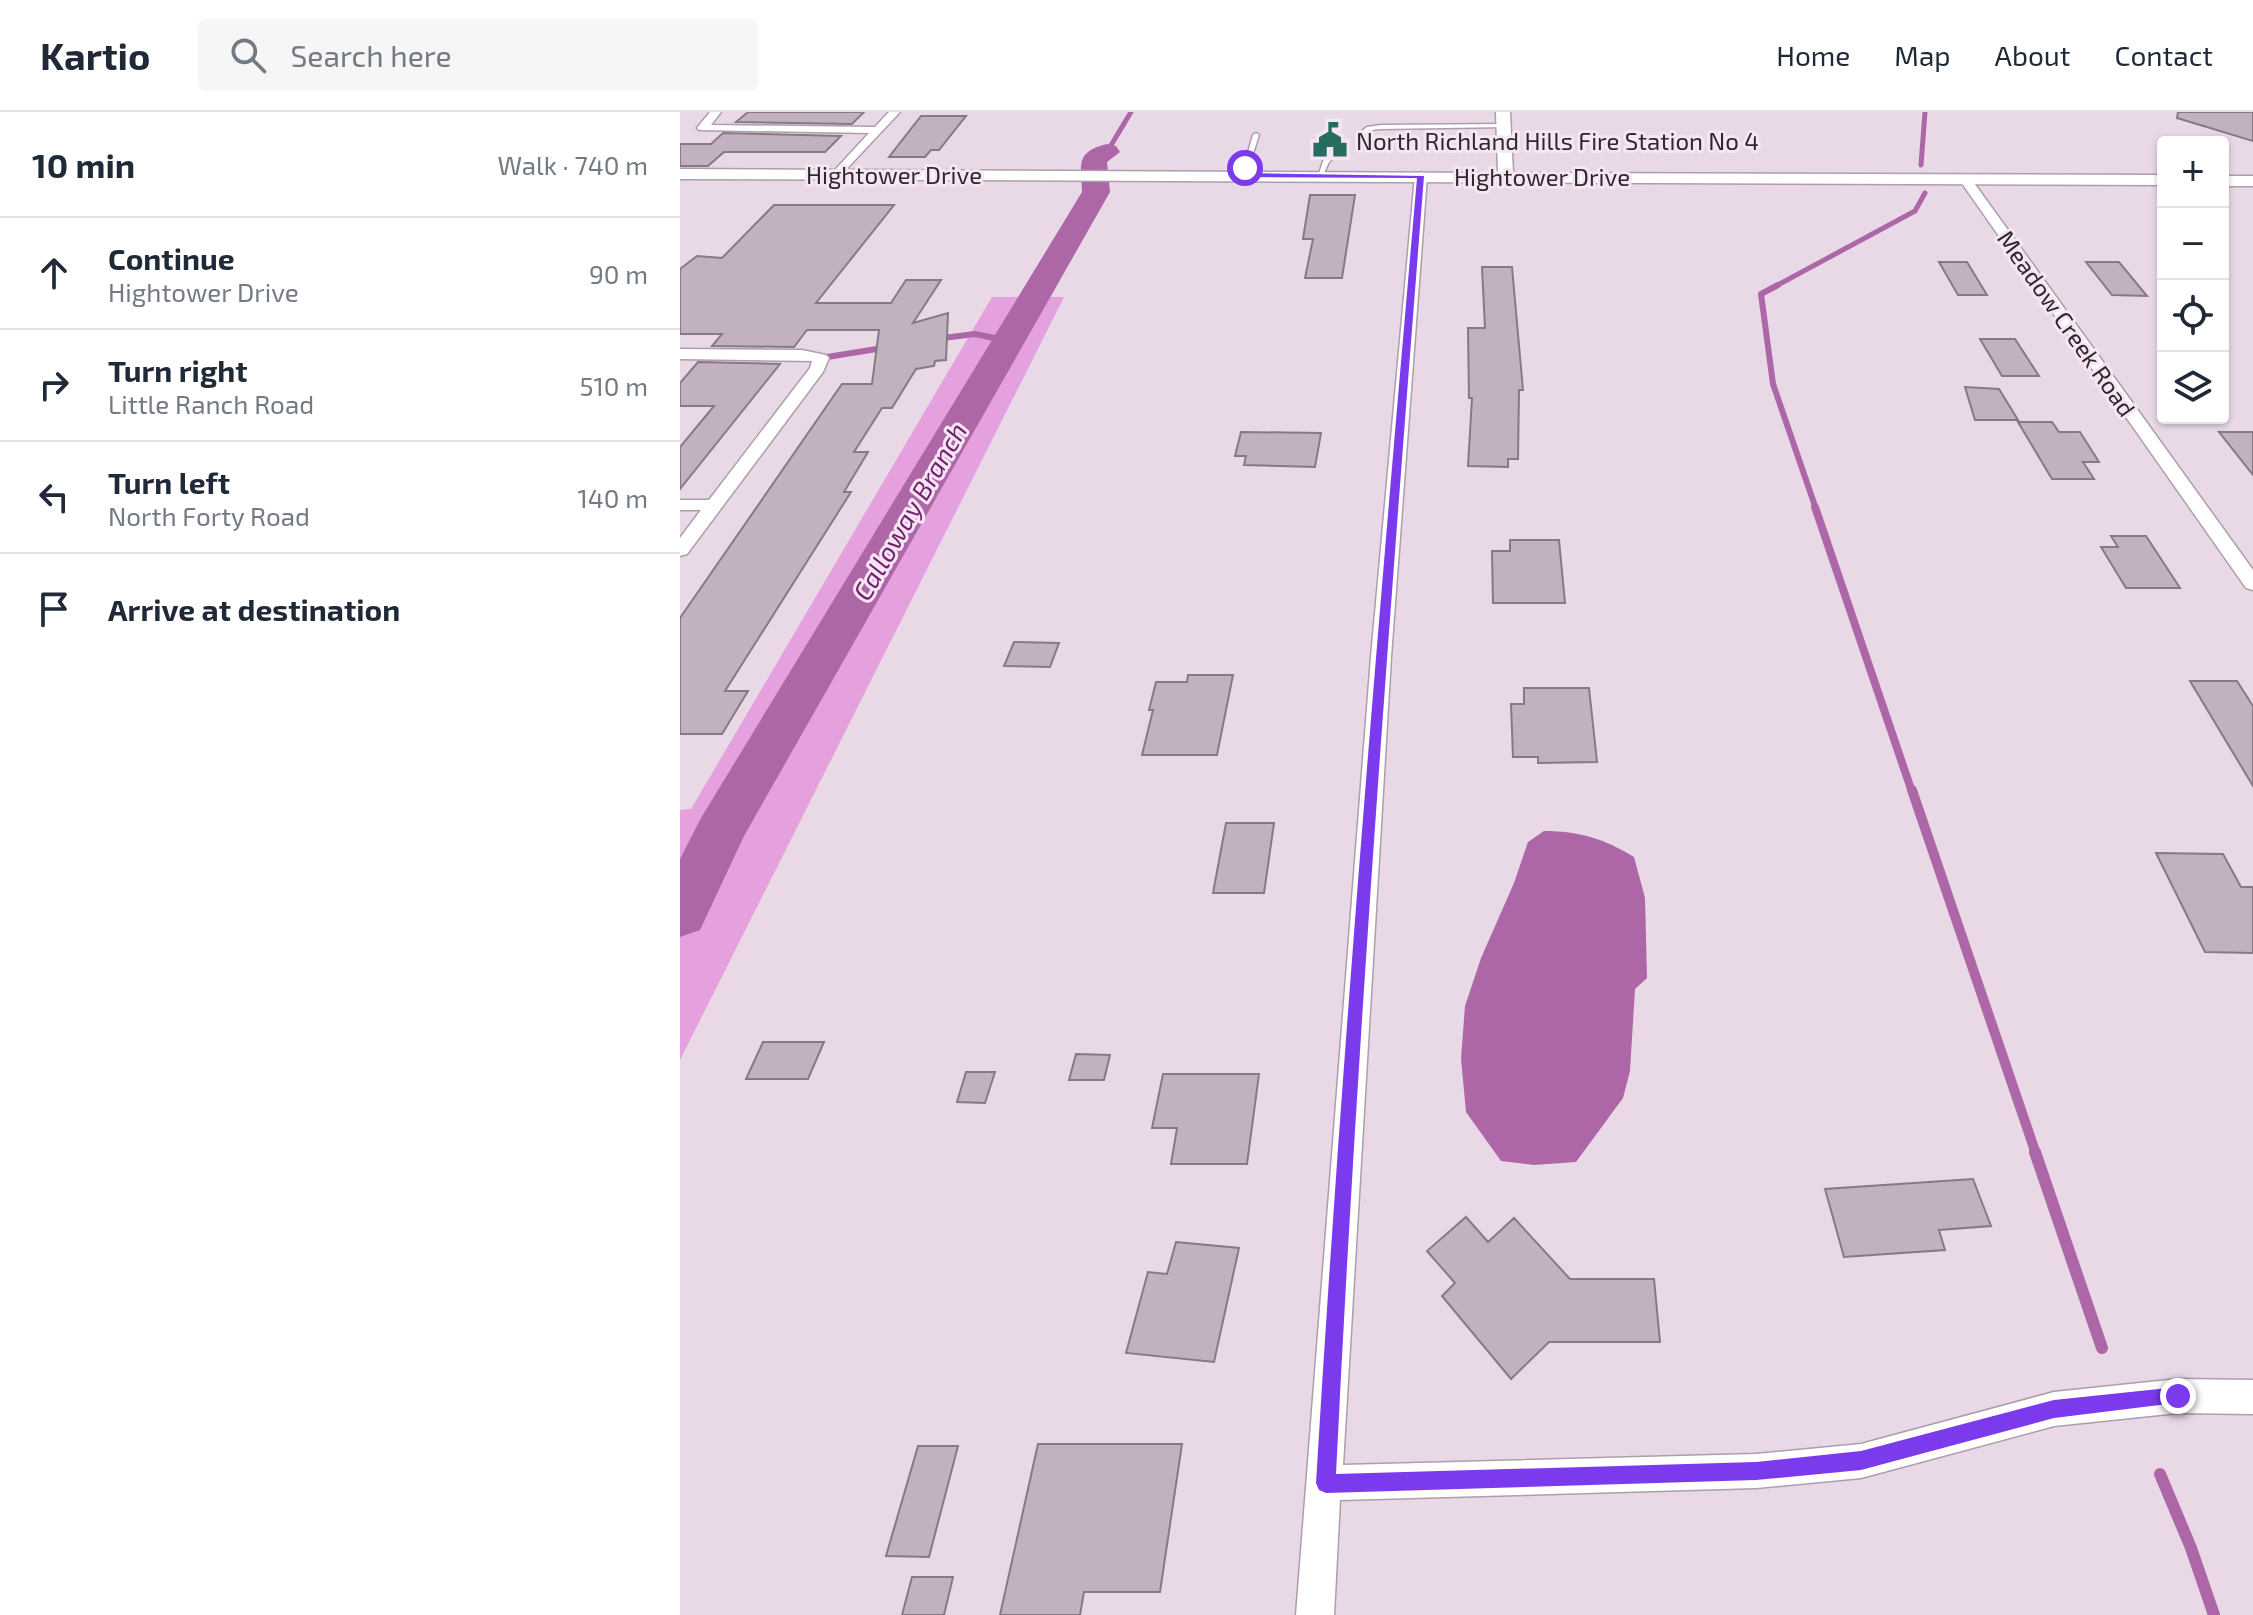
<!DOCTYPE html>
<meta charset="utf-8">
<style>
:root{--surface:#fff;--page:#f6f6f7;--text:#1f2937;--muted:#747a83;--line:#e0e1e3}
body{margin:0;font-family:"Exo 2",sans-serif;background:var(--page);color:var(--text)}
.controls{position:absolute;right:24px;top:24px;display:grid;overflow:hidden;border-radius:8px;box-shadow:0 2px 6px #0004}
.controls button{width:72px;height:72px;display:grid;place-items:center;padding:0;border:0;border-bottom:2px solid var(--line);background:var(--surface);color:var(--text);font:40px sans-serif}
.stop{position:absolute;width:24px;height:24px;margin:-18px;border:6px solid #7c3aed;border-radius:50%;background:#fff}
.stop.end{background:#7c3aed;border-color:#fff;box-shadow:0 2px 8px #0008}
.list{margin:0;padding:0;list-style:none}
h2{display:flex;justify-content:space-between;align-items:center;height:104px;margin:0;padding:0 32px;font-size:34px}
h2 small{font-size:26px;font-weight:400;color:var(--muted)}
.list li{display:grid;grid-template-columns:52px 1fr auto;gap:24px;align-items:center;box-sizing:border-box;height:112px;padding:0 32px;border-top:2px solid var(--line)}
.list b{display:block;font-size:30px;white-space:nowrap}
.list p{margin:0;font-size:26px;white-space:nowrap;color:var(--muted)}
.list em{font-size:26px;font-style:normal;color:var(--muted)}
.icon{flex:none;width:44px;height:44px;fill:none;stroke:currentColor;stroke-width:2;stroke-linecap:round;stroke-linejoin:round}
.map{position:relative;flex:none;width:1573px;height:1503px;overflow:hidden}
header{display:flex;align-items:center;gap:48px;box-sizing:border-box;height:112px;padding:0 40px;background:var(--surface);border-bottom:2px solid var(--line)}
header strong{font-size:38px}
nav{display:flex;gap:44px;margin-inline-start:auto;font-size:28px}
.search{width:560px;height:72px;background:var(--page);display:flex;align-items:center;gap:20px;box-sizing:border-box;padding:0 28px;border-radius:8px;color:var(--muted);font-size:30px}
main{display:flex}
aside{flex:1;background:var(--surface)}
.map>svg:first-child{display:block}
.green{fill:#e5a0de}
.water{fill:#ad67a7}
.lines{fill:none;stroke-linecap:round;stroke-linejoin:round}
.stream-far4{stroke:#ad67a7;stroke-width:5}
.stream-far3{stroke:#ad67a7;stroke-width:6}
.stream-far2{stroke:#ad67a7;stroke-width:8}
.stream-far1{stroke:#ad67a7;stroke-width:10}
.stream{stroke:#ad67a7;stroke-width:12}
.river{fill:#ad67a7;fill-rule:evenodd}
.building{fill:#c2b2c0;stroke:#877985;stroke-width:2}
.service-casing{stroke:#ad9eab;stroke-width:3}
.minor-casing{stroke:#ad9eab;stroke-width:3}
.tertiary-casing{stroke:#ad9eab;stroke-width:3}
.service{fill:#fff;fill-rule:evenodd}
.minor{fill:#fff;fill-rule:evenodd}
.tertiary{fill:#fff;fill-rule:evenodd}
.route{fill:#7c3aed}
.labels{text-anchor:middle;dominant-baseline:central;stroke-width:6;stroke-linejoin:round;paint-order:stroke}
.far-poi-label{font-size:24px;fill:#2f292e;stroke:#f6e6f4;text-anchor:start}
.far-street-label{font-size:24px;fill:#2f292e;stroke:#f6e6f4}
.far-water-label{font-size:26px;font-style:italic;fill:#721d6e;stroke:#f6e6f4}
</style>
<header>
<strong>Kartio</strong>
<div class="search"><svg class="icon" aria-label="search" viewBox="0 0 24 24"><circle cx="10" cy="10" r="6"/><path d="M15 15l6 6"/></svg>Search here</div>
<nav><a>Home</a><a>Map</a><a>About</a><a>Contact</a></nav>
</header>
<main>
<aside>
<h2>10 min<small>Walk · 740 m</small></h2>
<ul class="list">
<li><svg class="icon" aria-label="ahead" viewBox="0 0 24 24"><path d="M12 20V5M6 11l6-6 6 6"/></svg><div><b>Continue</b><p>Hightower Drive</p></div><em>90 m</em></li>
<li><svg class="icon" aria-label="right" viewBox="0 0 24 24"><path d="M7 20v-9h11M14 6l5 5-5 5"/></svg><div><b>Turn right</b><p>Little Ranch Road</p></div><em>510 m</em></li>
<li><svg class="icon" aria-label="left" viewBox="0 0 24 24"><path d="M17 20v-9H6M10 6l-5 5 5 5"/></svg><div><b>Turn left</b><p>North Forty Road</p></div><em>140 m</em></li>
<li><svg class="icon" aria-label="arrive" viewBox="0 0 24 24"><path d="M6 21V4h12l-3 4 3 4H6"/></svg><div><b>Arrive at destination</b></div></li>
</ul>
</aside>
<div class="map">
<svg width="1573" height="1503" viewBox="0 0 1573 1503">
<rect width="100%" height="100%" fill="#e9d9e7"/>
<!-- green -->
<path class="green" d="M312,185h72l-384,763v-250l11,-1z"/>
<!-- water -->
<path class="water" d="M864,719c35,0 61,8 90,26l11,41 2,80 -12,11 -5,82 -7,27 -47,64 -42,3 -33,-4 -35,-49 -5,-53 4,-53 16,-48 33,-75 14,-41z"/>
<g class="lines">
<!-- stream-far4 -->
<path class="stream-far4" d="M427,40l24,-40
M1241,53l4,-53
M1094,175l141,-76 10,-18"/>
<!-- stream-far3 -->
<path class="stream-far3" d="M1098,173l-17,9 12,90 43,125
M255,227l40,-5 24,5 -7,30
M141,246l68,-11"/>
<!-- stream-far2 -->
<path class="stream-far2" d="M1135,395l97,285"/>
<!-- stream-far1 -->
<path class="stream-far1" d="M1232,678l124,364
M0,786l6,4"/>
<!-- stream -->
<path class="stream" d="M1355,1040l67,196
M1480,1362l31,74 23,67"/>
<!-- river -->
<path class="river" d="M427,32l9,2 4,6 -13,10 3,30 -366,644 -44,94 -20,7v-78l21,-41 381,-626c-1,-28 -7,-40 25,-48z"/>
</g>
<!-- building -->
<path class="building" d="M68,0h116l-12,12 -116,-2z
M1498,0h75v29l-76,-23z
M241,4h45l-27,34h-8l-6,7h-36z
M43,21l118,3 -16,16h-101l-16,14h-28v-22h31z
M630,83h45l-13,83h-37l8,-39h-10z
M94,93h120l-78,98h75l15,-23h35l-28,43 35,-10 -2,47 -11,1 -1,5 -18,3 -24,39h-10l-28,44h14l-24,40h7l-126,199h23l-26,43h-42v-116l162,-234h30l7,-54h-72l-13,17 -82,-1 10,-12h-42v-65l17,-13 25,2z
M1259,150h28l20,33h-29z
M1406,150h33l28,34 -35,-1z
M802,155h30l11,123h-4l-1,69h-10v8l-40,-1 4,-68h-3l-1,-70h17z
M1300,227h35l24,37h-37z
M18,250l82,2 -100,125v-42l34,-41h-34v-23z
M1285,275l34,2 19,31h-43z
M1338,310h34l7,10h21l19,30h-16l11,17h-42z
M561,320l80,1 -6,34 -71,-2 2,-9h-11z
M1539,320h34v43z
M1431,424h35l34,52h-54l-25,-41h17z
M830,428h49l6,63h-72l-1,-52h18z
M334,530l45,1 -9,24 -46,-1z
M508,563h45l-16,80h-75l11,-45h-4l7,-28h31z
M1510,569h47l16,25v80z
M844,576h65l8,74 -59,1v-6h-25l-2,-53h13z
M546,711h48l-10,70h-51z
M1476,741l67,1 18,33h12v66l-48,-1z
M83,930h61l-16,37h-62z
M396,942l34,1 -6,25h-35z
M286,960h29l-10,31 -28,-1z
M483,962h96l-12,90h-76l6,-36h-25z
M1293,1067l18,47 -52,4 6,20 -101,7 -19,-68z
M786,1105l22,25 26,-24 56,61h84l6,63h-111l-38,37 -69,-83 13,-13 -28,-32z
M496,1130l63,6 -25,114 -88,-9 22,-81 19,2z
M358,1332h144l-22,148h-76l-4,23h-80z
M238,1334h40l-29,111 -43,-1z
M232,1465h41l-9,38h-42z"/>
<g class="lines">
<!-- service casing -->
<g class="service-casing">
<path id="service" d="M824,12l2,3 -125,2 -10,1 -9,6 -5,-1 10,-8 14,-2z
M576,21l3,2 -13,40 -5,1 12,-41z
M653,41l5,1 -9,8 -7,15h-4l5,-16z"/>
</g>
<!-- minor casing -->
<g class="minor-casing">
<path id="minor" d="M30,0h11l-10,13 164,2 14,-15h11l-62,66 -6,-4 2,-3 35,-38 -170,-3 -2,-2z
M741,60l6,4 -36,481 -48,808 413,-11 105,-10 193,-52 124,-13 75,1v34l-75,-1 -124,13 -193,52 -105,10 -416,12 -6,115h-38l75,-958 44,-481z
M1281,64h8l284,394v20l-7,-2 -285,-406z
M0,237l122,1 24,5 3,3 -6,14 -136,182 -7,2v-18l21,-28h-21v-10h29l101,-132 2,-7 -132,-2z"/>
</g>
<!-- tertiary casing -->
<g class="tertiary-casing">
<path id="tertiary" d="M816,0h14l3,61 650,2v10l-1483,-6v-10l818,4z
M1543,64h30v10h-30z"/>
</g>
<!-- service -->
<use href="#service" class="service"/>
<!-- minor -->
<use href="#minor" class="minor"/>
<!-- tertiary -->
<use href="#tertiary" class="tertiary"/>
</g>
<!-- route -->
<path class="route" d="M565,54l3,2 -1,5 177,3c-34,432 -67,865 -88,1298l420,-12 105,-11 193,-51 124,-13 6,2 3,7 -3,6 -130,16 -193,52 -105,10 -430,13 -7,-3 -3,-7c26,-435 63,-870 101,-1305l-177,-1z"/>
<!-- icons -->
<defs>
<g id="civic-bare" transform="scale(2.76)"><path d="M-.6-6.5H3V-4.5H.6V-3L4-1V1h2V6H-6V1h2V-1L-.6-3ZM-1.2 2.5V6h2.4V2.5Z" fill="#266c60" stroke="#f6e6f4" stroke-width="2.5" paint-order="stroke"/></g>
</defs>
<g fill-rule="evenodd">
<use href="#civic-bare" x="650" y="28"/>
</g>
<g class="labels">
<!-- far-poi labels -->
<g class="far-poi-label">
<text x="676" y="28">North Richland Hills Fire Station No 4</text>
</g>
<!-- far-street labels -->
<g class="far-street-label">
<text x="214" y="62">Hightower Drive</text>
<text x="862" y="64">Hightower Drive</text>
<text transform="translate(1387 211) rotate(55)">Meadow Creek Road</text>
</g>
<!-- far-water labels -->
<g class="far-water-label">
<text transform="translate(229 399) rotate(-60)">Calloway Branch</text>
</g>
</g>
</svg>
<div class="controls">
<button>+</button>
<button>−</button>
<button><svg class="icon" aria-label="locate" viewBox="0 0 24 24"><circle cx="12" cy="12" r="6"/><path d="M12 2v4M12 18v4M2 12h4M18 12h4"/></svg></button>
<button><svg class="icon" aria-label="layers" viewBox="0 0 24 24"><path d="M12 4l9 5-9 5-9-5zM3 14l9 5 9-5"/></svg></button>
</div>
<div class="stop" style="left:565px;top:56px"></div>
<div class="stop end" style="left:1498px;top:1284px"></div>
</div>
</main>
